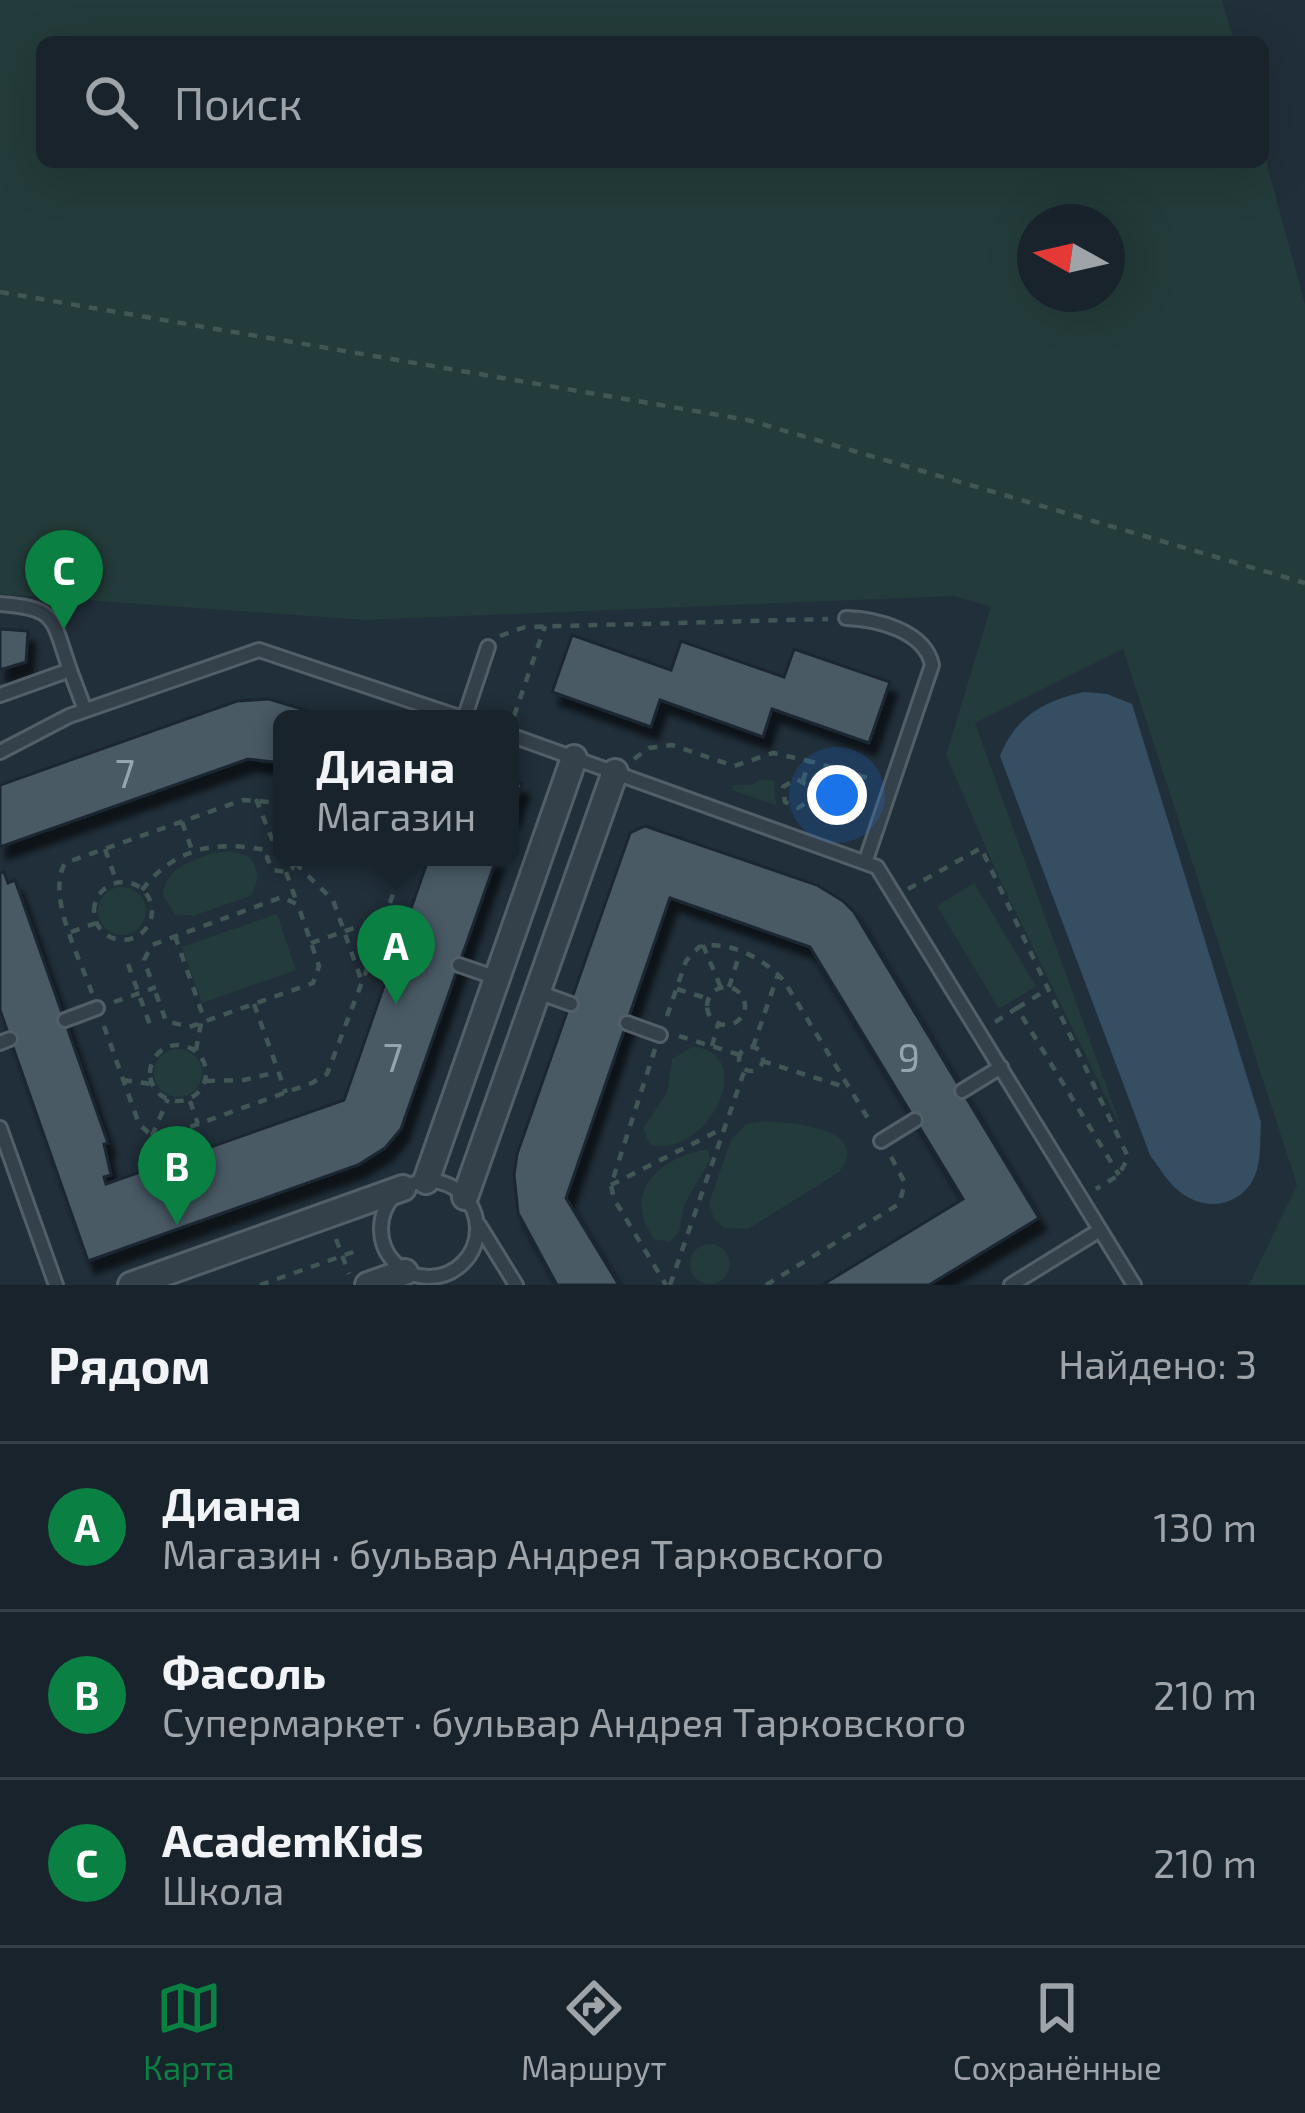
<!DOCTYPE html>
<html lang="ru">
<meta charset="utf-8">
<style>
:root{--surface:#19232c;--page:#222b34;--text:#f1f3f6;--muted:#9fa4a9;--line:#374048;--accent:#0b8043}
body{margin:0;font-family:"Exo 2",sans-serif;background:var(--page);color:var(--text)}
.compass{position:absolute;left:1017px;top:204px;width:108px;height:108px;border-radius:50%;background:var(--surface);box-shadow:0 12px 48px #0002;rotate:278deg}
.you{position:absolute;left:837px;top:795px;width:42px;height:42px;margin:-30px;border:9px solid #fff;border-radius:50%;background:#1a73e8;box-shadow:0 0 0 18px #1a73e833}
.badge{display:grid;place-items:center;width:78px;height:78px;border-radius:50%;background:var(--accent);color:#fff;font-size:39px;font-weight:700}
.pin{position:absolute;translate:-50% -99px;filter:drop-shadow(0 3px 6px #0008)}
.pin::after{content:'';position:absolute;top:63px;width:42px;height:36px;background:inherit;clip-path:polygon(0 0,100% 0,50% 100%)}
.popup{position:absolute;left:273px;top:710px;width:246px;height:156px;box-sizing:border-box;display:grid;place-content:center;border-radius:18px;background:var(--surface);filter:drop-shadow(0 3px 9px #0005);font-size:39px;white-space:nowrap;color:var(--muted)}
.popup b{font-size:45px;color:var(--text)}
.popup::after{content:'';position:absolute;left:50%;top:100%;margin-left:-24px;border:24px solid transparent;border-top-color:var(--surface)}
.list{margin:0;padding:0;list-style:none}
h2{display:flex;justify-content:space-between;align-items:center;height:156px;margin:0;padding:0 48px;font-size:51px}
h2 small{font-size:39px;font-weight:400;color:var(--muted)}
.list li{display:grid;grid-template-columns:78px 1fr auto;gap:36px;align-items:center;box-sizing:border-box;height:168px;padding:0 48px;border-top:3px solid var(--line)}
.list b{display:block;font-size:45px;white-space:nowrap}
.list p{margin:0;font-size:39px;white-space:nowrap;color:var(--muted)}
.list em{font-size:39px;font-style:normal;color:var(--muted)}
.icon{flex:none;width:66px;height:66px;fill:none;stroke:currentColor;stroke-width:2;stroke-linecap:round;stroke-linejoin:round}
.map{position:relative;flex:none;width:1305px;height:1285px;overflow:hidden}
.search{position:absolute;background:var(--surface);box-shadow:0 12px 48px #0002;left:36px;right:36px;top:36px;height:132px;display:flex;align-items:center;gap:30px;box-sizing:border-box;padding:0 42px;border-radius:18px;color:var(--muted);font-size:45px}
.sheet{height:660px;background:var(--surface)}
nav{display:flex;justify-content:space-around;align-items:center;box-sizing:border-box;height:168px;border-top:3px solid var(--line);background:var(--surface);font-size:33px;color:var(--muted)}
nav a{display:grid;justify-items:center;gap:6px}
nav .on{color:var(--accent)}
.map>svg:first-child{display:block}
.green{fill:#233b3a;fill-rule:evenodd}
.water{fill:#354e61}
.building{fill:#4a5a65;stroke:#1c2831;stroke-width:3;filter:url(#shadow)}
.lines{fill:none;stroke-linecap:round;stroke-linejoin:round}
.service-casing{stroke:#535f68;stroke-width:18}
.minor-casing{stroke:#535f68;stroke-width:30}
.path{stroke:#415756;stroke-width:4.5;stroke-dasharray:9 9;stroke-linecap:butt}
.service{stroke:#35414a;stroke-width:12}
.minor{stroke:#35414a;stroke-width:24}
.labels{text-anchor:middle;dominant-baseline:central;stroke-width:10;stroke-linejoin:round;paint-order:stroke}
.number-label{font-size:39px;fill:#96a4ae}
</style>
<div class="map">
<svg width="1305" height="1285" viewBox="0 0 1305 1285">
<defs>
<filter id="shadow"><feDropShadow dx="7" dy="12" stdDeviation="3" flood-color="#0009"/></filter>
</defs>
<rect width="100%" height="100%" fill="#212f3a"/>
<!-- green -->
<path class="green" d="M0,0h1222l12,42h-1192v120h1221v-12l42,154v981h-56l48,-100 -174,-536 -148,74 148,409 -123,-252 -54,-125 45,-148 -36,-11 -590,24 -365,-26zM1035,222h72v72h-72z
M761,779l13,2 2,24 -44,-15 1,-5h19z
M214,853l17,-2 18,6c10,12 11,26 1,39l-57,20 -18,-2 -12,-18c2,-28 27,-35 51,-43z
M974,883l62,103 -37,23 -62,-103z
M98 911a24 24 0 1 1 48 0a24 24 0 1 1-48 0Z
M277,914l19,56 -94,33 -20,-56z
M692,1047c67,3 19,111 -42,98l-7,-17 24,-35 5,-34z
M154 1073a24 24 0 1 1 48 0a24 24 0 1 1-48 0Z
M764,1121c28,2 109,7 75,51l-91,57 -24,-1 -10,-9 -5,-16 22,-63 15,-16z
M708,1149l2,11 -25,43 -6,29 -9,10 -16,-3c-34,-48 7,-82 54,-90z
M690 1264a20 20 0 1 1 40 0a20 20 0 1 1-40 0Z"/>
<!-- water -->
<path class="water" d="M1084,692l23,2 25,10 129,418c-1,16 0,34 -4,48 -11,35 -49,44 -77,22 -12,-9 -21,-25 -30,-37l-150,-399c16,-40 44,-55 84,-64z"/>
<!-- building -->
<path class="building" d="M0,629l28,2 -2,31 -26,8z
M572,635l99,35 10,-29 103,36 10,-28 96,33 -21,61 -97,-34 -9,28 -103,-37 -9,27 -99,-35z
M269,699l66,20h-53v44l-34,-4 -248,88v-62l237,-84z
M510,780l12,4 -12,35z
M645,826l172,59 26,16 11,11 185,306 -110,67h-107l141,-86 -153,-252 -140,-49 -104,300 53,87h-62l-39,-72 -4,-38 3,-21 113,-321z
M429,857h68l-96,272 -16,19 -27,17 -270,96 -88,-251v-137l4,-1 4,11 7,-3 93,263 -4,1 7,31 -7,2 2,7 238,-84z"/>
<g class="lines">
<!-- service casing -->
<g class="service-casing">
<path id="service" d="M0,604c58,4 52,15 70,66
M846,618c31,1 79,13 86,47l-66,195
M0,695l70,-25 15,40
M464,719l24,-72
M510,735l367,132 257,418
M0,752l69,-36 190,-66 206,69
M379,936l20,7
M459,965l38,13
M538,992l33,12
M65,1020l32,-12
M627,1023l33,12
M0,1043l10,-4
M962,1091l39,-24
M0,1128l56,157
M881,1141l34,-21
M381 1229a48 48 0 1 1 96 0a48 48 0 1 1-96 0Z
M479,1225l37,60
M1011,1285l89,-55"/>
</g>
<!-- minor casing -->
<g class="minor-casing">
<path id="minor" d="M426,1181l148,-423
M465,1197l150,-425
M131,1285l272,-97
M368,1285l37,-13"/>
</g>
<!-- path -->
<path class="path" d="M0,292l748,128 557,163
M500,636l25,-9 303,-8
M514,716l31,-90
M634,759l15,-11 23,-3 62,21 39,-13 36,8
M803,781l6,-20 66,19
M256,799l18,45
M810,800l-1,-14 -13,-7 -13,8 2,15 13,6 12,-8 51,14
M182,822l10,28
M282,845l-12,6 -3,7 6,12 13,2 6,-3 4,-12
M105,849l12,34
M295,863l38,37 29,82
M286,872l10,28
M94 911a29 29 0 1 1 58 0a29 29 0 1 1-58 0Z
M908,889l73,-41 147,309 -9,18 -23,14
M142,890c34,-44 76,-50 128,-39
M384,920l15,-43v-20
M71,932l25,-9
M175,936l30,85
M311,943l51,-18
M703,945l18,43
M128,964l22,61
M707 1006a19 19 0 1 1 38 0a19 19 0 1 1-38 0Z
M729,987l11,-34
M677,989l29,9
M92,993c-12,-35 -46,-97 -27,-130l178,-63 39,3
M114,1002l40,-14 -10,-28 8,-15 130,-48 16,8 21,61 -6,17 -124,44 -23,-6 -12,-33
M254,1004l32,89
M1017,1008l31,-19
M667,1016l19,-55 13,-14c29,-8 66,12 85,34l88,144
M995,1022l22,-14 102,167
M104,1026l35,98 13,12 10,1 150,-54 15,-9 46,-121
M679,1036l61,19
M150 1073a28 28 0 1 1 56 0a28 28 0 1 1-56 0Z
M712,1046l6,-22
M753,1047l25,-73
M739 1059a12 12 0 1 1 24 0a12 12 0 1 1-24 0Z
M655,1049l-44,136 3,14 52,86
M196,1050l5,-27
M762,1061l86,27
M123,1080l29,4
M206,1081l38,-1 33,-8
M190,1101l8,23
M152,1136l16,-37
M611,1185l113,-57
M336,1239l13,35
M260,1285l99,-35
M670,1285l75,-216
M766,1285l133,-81 6,-21 -15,-28"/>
<!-- service -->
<use href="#service" class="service"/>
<!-- minor -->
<use href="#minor" class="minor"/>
</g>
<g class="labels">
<!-- number labels -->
<g class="number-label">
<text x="125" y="772">7</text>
<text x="393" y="1056">7</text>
<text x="909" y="1056">9</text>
</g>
</g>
</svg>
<svg class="compass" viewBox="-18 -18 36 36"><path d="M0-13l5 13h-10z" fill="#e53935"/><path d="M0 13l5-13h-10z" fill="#9fa4a9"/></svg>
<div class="you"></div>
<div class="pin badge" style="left:396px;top:1004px">A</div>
<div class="popup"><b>Диана</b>Магазин</div>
<div class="pin badge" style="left:177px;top:1225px">B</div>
<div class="pin badge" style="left:64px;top:629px">C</div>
<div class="search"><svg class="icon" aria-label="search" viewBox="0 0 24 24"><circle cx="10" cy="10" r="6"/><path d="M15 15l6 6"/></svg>Поиск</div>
</div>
<section class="sheet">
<h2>Рядом<small>Найдено: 3</small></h2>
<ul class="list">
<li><span class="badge">A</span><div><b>Диана</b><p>Магазин · бульвар Андрея Тарковского</p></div><em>130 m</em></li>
<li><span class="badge">B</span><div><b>Фасоль</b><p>Супермаркет · бульвар Андрея Тарковского</p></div><em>210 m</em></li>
<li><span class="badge">C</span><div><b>AcademKids</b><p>Школа</p></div><em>210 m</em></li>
</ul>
</section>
<nav>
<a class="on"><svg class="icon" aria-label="map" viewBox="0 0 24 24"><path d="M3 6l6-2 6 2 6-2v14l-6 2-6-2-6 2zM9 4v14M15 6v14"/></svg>Карта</a>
<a><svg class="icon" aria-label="directions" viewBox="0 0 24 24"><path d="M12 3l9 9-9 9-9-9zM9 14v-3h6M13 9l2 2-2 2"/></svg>Маршрут</a>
<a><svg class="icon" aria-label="saved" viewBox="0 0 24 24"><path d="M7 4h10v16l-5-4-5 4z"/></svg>Сохранённые</a>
</nav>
